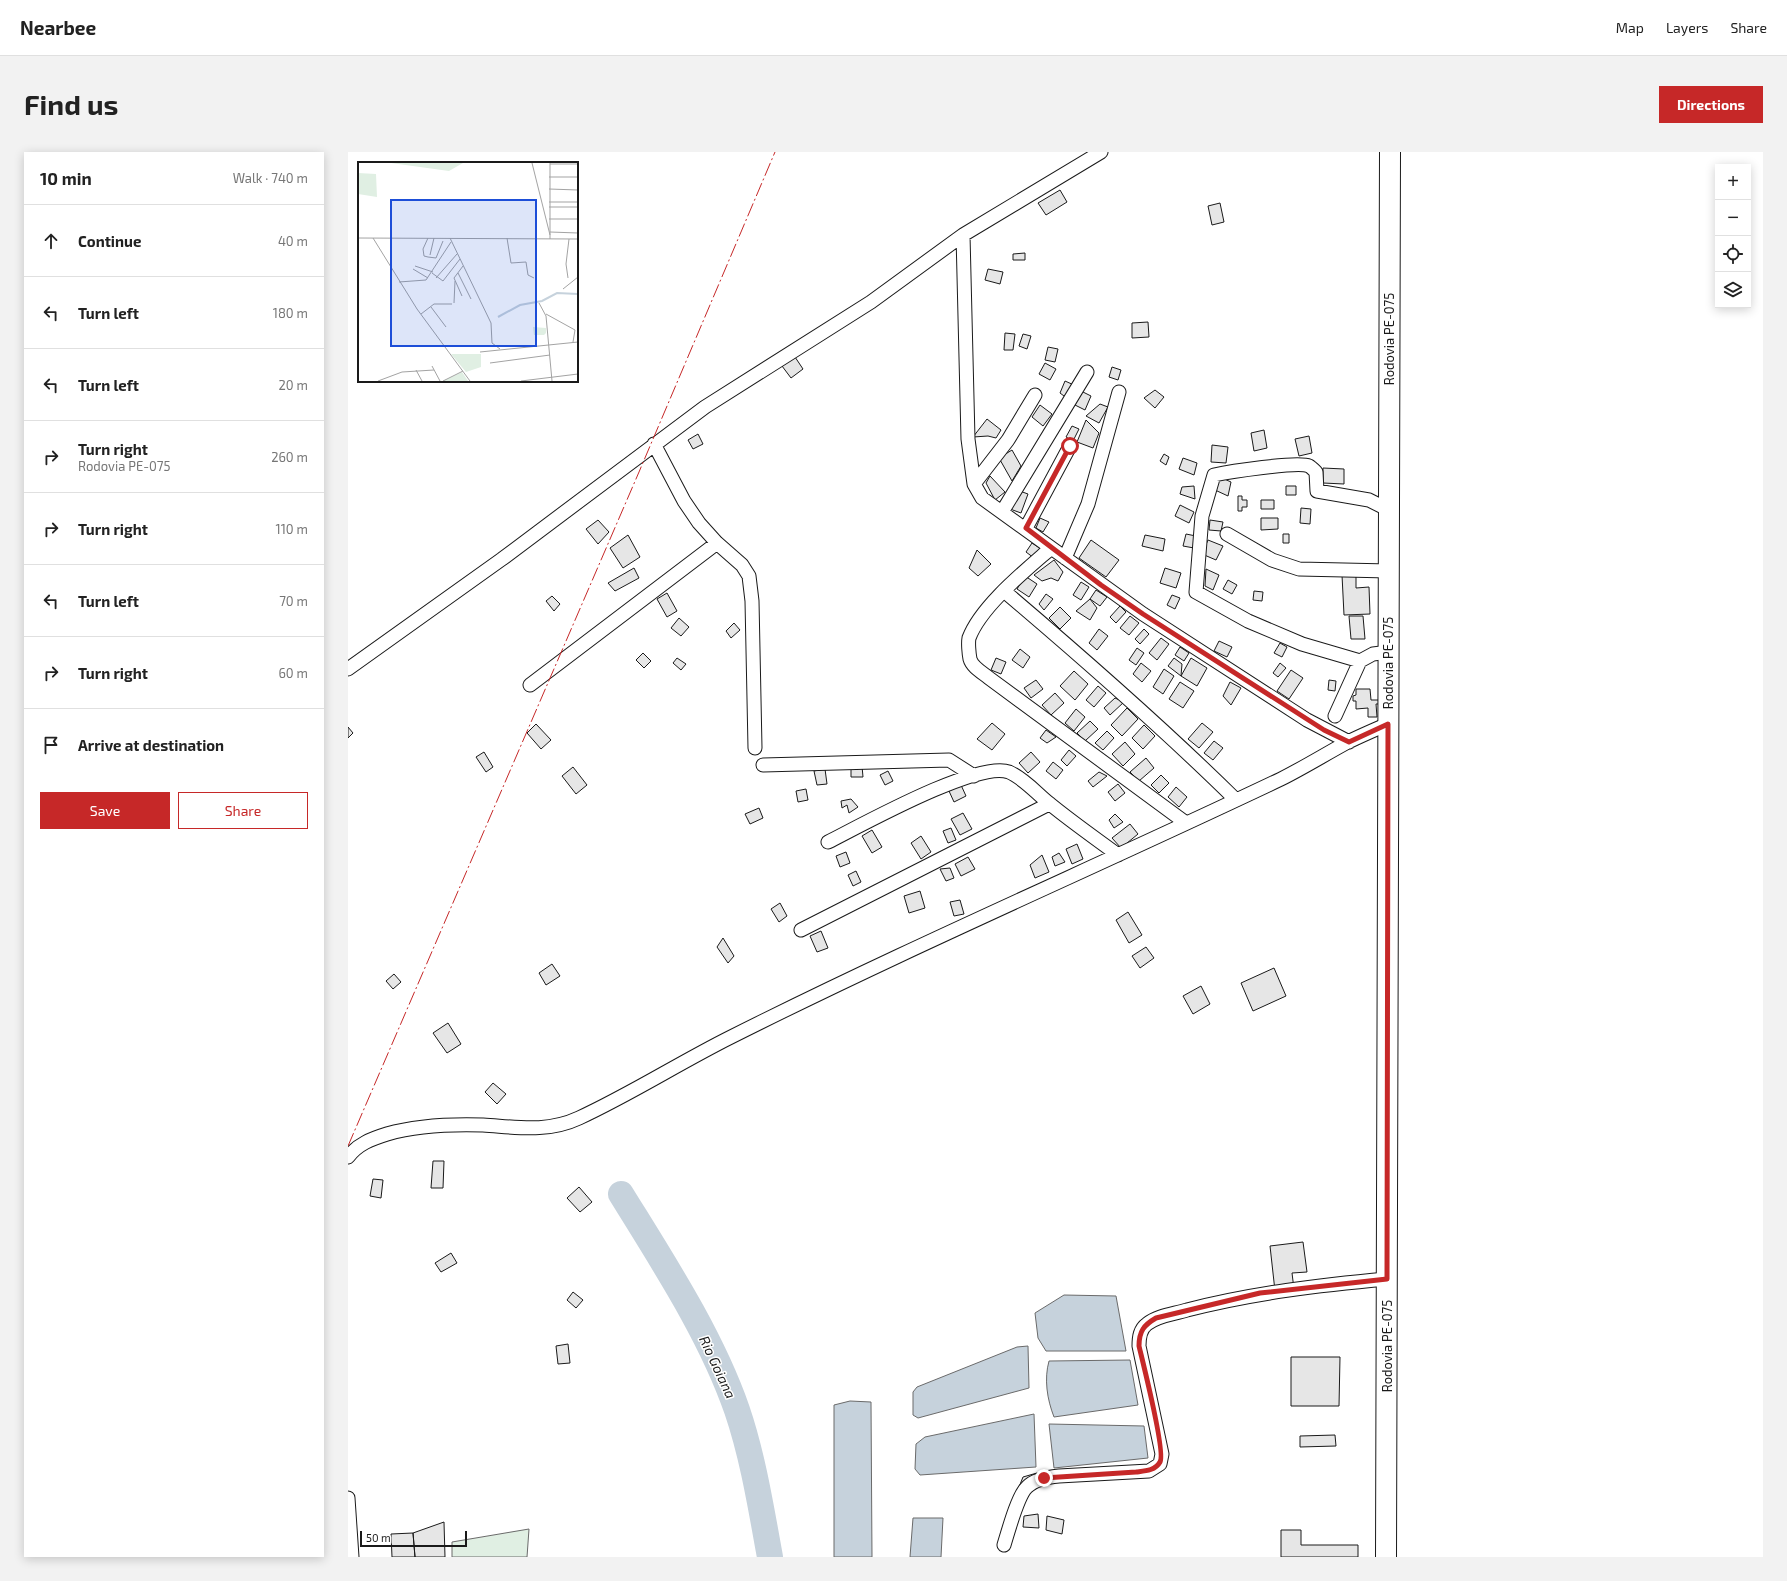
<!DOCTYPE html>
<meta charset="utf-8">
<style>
:root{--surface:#fff;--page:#f2f2f2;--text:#222;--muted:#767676;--line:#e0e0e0;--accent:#c62828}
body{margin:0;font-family:"Exo 2",sans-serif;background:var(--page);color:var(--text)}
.controls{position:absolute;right:12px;top:12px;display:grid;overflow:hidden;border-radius:0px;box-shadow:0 2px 10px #0003}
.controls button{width:36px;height:36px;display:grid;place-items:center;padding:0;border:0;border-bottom:1px solid var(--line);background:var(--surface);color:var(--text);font:20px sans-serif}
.scale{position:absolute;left:12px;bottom:10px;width:107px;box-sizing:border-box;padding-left:4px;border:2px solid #1a1a1a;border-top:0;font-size:11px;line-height:14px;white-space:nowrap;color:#1a1a1a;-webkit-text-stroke:3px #fff;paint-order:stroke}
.stop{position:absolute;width:12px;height:12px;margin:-9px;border:3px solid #c62828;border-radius:50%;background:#fff}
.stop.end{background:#c62828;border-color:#fff;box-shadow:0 1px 4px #0008}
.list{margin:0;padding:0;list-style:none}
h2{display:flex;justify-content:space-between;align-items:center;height:52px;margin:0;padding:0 16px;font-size:17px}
h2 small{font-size:13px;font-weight:400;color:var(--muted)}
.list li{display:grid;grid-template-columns:26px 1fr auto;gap:12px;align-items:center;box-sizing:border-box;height:72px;padding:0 16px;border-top:1px solid var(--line)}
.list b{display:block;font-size:15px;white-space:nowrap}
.list p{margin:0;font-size:13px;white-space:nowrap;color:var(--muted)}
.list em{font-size:13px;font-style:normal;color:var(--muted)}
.actions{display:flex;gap:8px;padding:12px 16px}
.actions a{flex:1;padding:9px 0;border:1px solid var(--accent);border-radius:0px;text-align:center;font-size:14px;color:var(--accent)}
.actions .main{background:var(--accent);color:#fff}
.icon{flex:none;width:22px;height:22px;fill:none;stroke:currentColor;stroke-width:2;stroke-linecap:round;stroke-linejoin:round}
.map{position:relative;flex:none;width:1415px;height:1405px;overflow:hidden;border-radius:0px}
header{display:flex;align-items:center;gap:24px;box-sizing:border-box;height:56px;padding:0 20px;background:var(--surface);border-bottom:1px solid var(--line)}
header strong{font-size:19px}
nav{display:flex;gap:22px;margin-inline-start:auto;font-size:14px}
.intro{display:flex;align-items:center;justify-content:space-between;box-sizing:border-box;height:96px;padding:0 24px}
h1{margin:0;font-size:28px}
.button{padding:10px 18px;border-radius:0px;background:var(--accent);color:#fff;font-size:14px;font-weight:700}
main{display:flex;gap:24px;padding:0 24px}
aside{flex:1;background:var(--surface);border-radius:0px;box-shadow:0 2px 10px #0003}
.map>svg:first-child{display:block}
.green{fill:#e0efe3;stroke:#6a6a6a}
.water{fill:#c6d2dc;stroke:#6a6a6a}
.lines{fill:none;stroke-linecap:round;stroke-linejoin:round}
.river{stroke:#c6d2dc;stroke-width:26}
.building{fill:#e6e6e6;stroke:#1a1a1a}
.minor-casing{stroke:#1a1a1a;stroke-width:15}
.primary-casing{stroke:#1a1a1a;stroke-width:22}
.minor{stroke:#fff;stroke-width:13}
.primary{stroke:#fff;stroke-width:20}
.power{stroke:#c62828;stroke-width:1;stroke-dasharray:14 3 2 3;stroke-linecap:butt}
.route{stroke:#c62828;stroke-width:5}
.labels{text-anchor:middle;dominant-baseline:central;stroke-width:3;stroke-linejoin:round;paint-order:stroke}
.street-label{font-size:13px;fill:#1a1a1a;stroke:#fff}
.water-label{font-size:14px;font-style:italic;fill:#1a1a1a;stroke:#fff}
.inset-river{fill:none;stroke:#c6d2dc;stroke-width:2}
.inset-road{fill:none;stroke:#a3a3a3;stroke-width:1}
.view{fill:#1d4ed8;fill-opacity:0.15;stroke:#1d4ed8;stroke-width:2}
.inset-edge{fill:none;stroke:#1a1a1a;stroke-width:2}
</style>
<header>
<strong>Nearbee</strong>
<nav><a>Map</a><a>Layers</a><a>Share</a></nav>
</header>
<div class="intro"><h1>Find us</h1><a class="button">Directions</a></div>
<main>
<aside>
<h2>10 min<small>Walk · 740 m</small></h2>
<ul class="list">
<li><svg class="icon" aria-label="ahead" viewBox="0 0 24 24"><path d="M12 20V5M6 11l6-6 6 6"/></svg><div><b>Continue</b></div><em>40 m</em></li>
<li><svg class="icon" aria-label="left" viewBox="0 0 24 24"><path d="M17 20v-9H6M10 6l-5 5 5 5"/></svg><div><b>Turn left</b></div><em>180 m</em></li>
<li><svg class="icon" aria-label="left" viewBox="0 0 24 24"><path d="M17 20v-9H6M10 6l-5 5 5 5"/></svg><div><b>Turn left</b></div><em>20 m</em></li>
<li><svg class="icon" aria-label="right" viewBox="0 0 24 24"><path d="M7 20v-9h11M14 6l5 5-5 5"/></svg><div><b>Turn right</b><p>Rodovia PE-075</p></div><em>260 m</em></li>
<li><svg class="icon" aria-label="right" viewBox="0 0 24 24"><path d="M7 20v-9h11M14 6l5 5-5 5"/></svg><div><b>Turn right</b></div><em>110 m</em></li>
<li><svg class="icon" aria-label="left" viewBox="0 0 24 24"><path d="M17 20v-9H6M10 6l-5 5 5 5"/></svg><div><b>Turn left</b></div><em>70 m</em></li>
<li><svg class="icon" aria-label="right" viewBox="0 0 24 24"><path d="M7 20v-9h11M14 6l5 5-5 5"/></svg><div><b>Turn right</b></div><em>60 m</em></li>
<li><svg class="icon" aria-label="arrive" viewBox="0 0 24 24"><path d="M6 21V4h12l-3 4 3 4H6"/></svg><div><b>Arrive at destination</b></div></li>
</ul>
<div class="actions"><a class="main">Save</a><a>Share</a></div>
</aside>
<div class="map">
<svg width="1415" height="1405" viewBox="0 0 1415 1405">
<rect width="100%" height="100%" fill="#fff"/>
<!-- green -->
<path class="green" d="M181,1377l-2,28h-75v-15z"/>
<!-- water -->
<path class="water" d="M716,1143l52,1 10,55h-80l-8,-13 -3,-25z
M680,1194l1,42 -111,30 -5,-3v-23l4,-5 100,-40z
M782,1208l8,45 -84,12c-7,-18 -10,-38 -5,-56z
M502,1249l21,1 1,155h-38v-152z
M686,1262l2,53 -116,8 -5,-6 1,-25 9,-7z
M701,1272l95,2 4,32 -94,10z
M565,1366h30l-2,39h-31z"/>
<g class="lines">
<!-- river -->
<path class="river" d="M273,1042c42,68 90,141 116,216 16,47 24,98 33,147"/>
</g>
<!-- building -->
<path class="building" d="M712,38l7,12 -21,13 -8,-12z
M872,51l4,19 -12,3 -4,-19z
M677,101v7h-12v-6z
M640,117l15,3 -3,12 -15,-4z
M800,170l1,15 -17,1v-15z
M657,181l10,1 -2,16h-9z
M675,182l8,2 -4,13 -8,-3z
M700,195l10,2 -3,13 -10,-2z
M447,205l8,12 -12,9 -9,-12z
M697,211l11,6 -6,11 -11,-6z
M764,215l9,3 -3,10 -9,-3z
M717,229l9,4 -6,14 -8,-6z
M731,238l12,6 -6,14 -12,-6z
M807,238l9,7 -9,11 -11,-10z
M752,252l8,3 -9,16 -13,-7z
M692,253l12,9 -9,12 -11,-9z
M639,267l14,11 -5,8 -8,-2 -15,1z
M738,268l13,13 -6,15 -16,-6z
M724,274l7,3 -6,12 -7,-4z
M916,278l3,18 -13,3 -3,-18z
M350,282l5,10 -10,5 -5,-9z
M961,284l3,17 -13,3 -4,-17z
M864,293l16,2 -2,16 -15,-1z
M664,298l9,16 -9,15 -13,-23z
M816,302l5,3 -3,8 -6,-4z
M835,306l14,5 -3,12 -15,-6z
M975,316l21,1v15l-21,-1z
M642,324l15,16 -10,8 -9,-17z
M872,325l11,5 -3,14 -13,-6z
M846,334l1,13 -15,-5 2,-7z
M938,334h10v9h-10z
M669,338l11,4 -7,19 -11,-4z
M890,344h4v4h5v7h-5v4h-4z
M913,348h13v9h-13z
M832,353l14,7 -5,11 -14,-7z
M953,356l10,1 -1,15 -10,-1z
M692,366l9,4 -6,10 -7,-4z
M913,366h17v11l-17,1z
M250,368l11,12 -11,12 -12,-15z
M862,368l13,2 -2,9 -12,-1z
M838,382l10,2 -2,12 -11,-2z
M935,382h6v9h-6z
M280,383l12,22 -17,11 -13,-20z
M797,383l20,4 -2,12 -21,-5z
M743,388l28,20 -13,17 -27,-19z
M860,388l15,6 -7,14 -14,-6z
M684,391l9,6 -7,9 -8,-6z
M629,398l14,14 -13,12 -9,-8z
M706,408l9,12 -5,9 -7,-3 -9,3 -8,-6z
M286,416l5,10 -24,13 -7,-8z
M817,416l16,5 -5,15 -16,-5z
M858,417l13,6 -6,15 -8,-4z
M994,423h14v13l13,-1 1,27 -26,1z
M677,424l12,8 -8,13 -12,-8z
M880,428l9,5 -5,9 -9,-5z
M733,430l8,5 -8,13 -8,-5z
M748,438l11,7 -7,9 -10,-7z
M906,439l9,1 -1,9 -9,-1z
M319,441l10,18 -10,6 -10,-18z
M698,442l7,5 -9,11 -5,-6z
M824,443l8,3 -5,11 -8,-4z
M204,444l8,8 -6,7 -8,-10z
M742,447l7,9 -7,12 -14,-9z
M772,454l6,6 -10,11 -6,-6z
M712,455l11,11 -11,11 -11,-11z
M782,464l9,7 -10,12 -9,-7z
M1001,464h14l2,23h-14z
M331,466l10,9 -8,9 -10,-8z
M386,471l6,7 -9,8 -5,-7z
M751,477l9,7 -11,14 -8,-7z
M796,477l5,5 -9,10 -5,-5z
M813,486l8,6 -12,16 -8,-7z
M871,489l13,6 -5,10 -13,-6z
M932,491l7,4 -5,10 -8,-4z
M832,495l9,6 -5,8 -9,-6z
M789,496l7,5 -8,12 -7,-5z
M672,497l10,8 -7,11 -11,-8z
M295,501l8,8 -7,7 -8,-8z
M329,506l9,6 -5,6 -8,-7z
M648,506l10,4 -5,12 -10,-4z
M826,506l8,6 -1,12 -13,-10z
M843,506l16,10 -10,18 -16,-10z
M793,511l10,8 -9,11 -9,-8z
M932,511l6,5 -8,9 -5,-4z
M816,517l10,7 -11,18 -10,-7z
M943,518l12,8 -14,21 -12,-8z
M726,519l14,13 -13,16 -15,-14z
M688,528l7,9 -12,9 -7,-10z
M981,528l7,1 -1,10 -7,-1z
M832,530l14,9 -11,17 -14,-9z
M882,530l11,6 -10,17 -8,-9z
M750,534l8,7 -12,14 -8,-7z
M1008,537h14l1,11h8v4h-3l1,13h-9v-9l-12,1v-8h-3v-5l3,-1z
M707,541l9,10 -13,12 -9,-10z
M767,546l9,4 -14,13 -6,-7z
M779,556l11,11 -16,17 -11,-11z
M728,557l9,8 -11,14 -9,-8z
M742,569l8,8 -13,12 -8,-8z
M644,571l13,11 -13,16 -15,-11z
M854,571l11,9 -14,16 -11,-9z
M188,572l15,16 -10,9 -14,-16z
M796,573l11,11 -12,13 -11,-11z
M0,575l5,6 -5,5z
M698,578l10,7 -9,6 -7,-5z
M759,579l7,7 -11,12 -8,-7z
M866,589l9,7 -10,12 -9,-7z
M777,590l10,12 -12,12 -11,-12z
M721,598l7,6 -9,10 -6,-6z
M136,600l9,15 -7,5 -10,-15z
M683,600l9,10 -12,11 -9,-10z
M798,606l8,10 -15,13 -9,-9z
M705,610l10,8 -7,9 -10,-8z
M514,614l1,11h-12v-10z
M225,615l14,18 -11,9 -14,-18z
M477,617l2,15 -10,1 -3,-14z
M540,619l5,10 -8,4 -5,-10z
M751,620l8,4 -14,11 -5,-6z
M813,623l8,8 -10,10 -8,-8z
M770,632l7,9 -10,8 -7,-9z
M613,633l5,11 -12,6 -5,-11z
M828,635l11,10 -8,10 -11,-10z
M458,637l2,11 -10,2 -2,-11z
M503,647l7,8 -9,6 -2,-8 -5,3 -1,-7z
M411,656l4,10 -13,6 -5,-10z
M615,661l9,16 -12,6 -9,-16z
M767,662l8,8 -9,6 -5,-8z
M782,672l8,10 -17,14 -9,-10z
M603,676l5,12 -8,3 -5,-12z
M524,678l10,17 -10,6 -10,-17z
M573,684l10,16 -10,7 -10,-16z
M729,692l6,15 -11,5 -6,-15z
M498,700l4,11 -10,4 -4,-11z
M711,701l6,9 -10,4 -3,-9z
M694,703l7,17 -14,6 -5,-13z
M620,705l7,12 -14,7 -6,-12z
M602,716l4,10 -8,3 -6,-12z
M508,719l5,11 -8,4 -5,-11z
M572,739l5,17 -16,5 -5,-17z
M612,748l4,14 -10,2 -4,-14z
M432,751l7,13 -8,6 -8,-13z
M780,760l14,23 -13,8 -13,-23z
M473,779l7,17 -11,4 -7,-16z
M375,786l11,18 -6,7 -11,-16z
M798,795l8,11 -14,10 -8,-12z
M204,812l8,12 -14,9 -7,-12z
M926,816l12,28 -33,15 -12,-28z
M46,822l7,8 -8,7 -7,-8z
M853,834l9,18 -17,10 -10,-18z
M100,871l13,21 -14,9 -14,-20z
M145,931l13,11 -9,10 -12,-12z
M85,1009h11l-1,27h-12z
M25,1027l10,1 -2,18 -11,-2z
M231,1035l13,15 -12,10 -13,-14z
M955,1090l4,30 -15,1 2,16 -19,2 -5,-45z
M103,1101l6,10 -16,9 -6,-9z
M225,1140l10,8 -7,8 -9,-8z
M220,1192l2,19 -12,1 -2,-18z
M943,1205h49l-1,49h-48z
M987,1283l1,11 -36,1v-11z
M696,1319l-8,10 -17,6 4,-10z
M690,1362l1,14 -16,-1 1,-11z
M699,1364l17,4 -2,14 -16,-4z
M96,1370l1,35h-30l-2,-24z
M933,1378h20v15h57v12h-77z
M65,1381l2,24h-23l-1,-23z"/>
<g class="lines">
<!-- minor casing -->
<g class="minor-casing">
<path id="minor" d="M615,83l5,204 6,45 8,14 161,116 164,106 42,22
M306,292l30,57 15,22 18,20 25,22 7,11 3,25 3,147
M626,332l34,-44 27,-45
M654,360l85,-140
M678,376l44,-82
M879,382l45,26 27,9 90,2
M703,396c-25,22 -70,58 -82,90 -1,5 0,16 1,21 2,8 13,14 19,19l197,145
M717,406l23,-54 31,-112
M656,439c79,67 157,135 231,208
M1012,509l-58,-17 -54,-23 -52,-29 6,-76 12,-41c14,-3 84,-14 95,-9 2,1 5,4 7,6l1,19 52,9 20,10
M0,517l154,-110 203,-152 166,-105 92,-67 138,-83
M182,533l187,-142
M987,564l25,-55 13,-7 16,-2
M415,613l186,-5 25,16
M480,690c32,-16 150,-82 181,-70 16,7 28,22 41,32 22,18 45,34 68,51
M453,778l248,-126
M0,1005c10,-13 23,-18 39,-23 31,-9 64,-10 96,-9 33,2 64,8 96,-7 52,-24 100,-55 152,-81 181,-91 367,-171 550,-258 22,-11 43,-24 65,-36 14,-7 28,-13 42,-19
M0,1346l4,59
M656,1393c4,-13 14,-50 23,-58 8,-8 21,-10 32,-11l90,-5 11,-7 2,-10 -23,-108c0,-9 1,-17 8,-22 11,-9 28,-10 40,-14 66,-17 133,-25 200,-31"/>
</g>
<!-- primary casing -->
<g class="primary-casing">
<path id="primary" d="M1038,1405l4,-1405"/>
</g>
<!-- minor -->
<use href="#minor" class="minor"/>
<!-- primary -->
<use href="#primary" class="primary"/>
<!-- power -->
<path class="power" d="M0,994l291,-674 136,-320"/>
</g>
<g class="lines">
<!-- route -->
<path class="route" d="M696,1326l92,-6c8,-1 19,-1 24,-10 6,-9 -17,-99 -21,-116 0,-15 5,-21 17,-28l104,-25 127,-14 1,-555 -39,18 -25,-12 -181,-116 -42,-29 -75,-57 44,-82"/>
</g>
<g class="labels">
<!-- street labels -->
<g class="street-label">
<text transform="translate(1041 187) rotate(-90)">Rodovia PE-075</text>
<text transform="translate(1040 511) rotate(-90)">Rodovia PE-075</text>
<text transform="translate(1039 1194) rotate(-90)">Rodovia PE-075</text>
</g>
<!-- water labels -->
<g class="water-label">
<text transform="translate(370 1215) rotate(65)">Rio Goiana</text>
</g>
</g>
<!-- overview -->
<g transform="translate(10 10)">
<rect width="220" height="220" fill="#fff"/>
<path d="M33,1h72l-14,8zM0,11l18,1 1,23 -19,-3zM175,165l13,1v5l-2,2h-10zM93,192h30v13l-15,5zM104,210l6,9h-25z" fill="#e0efe3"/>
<path class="inset-river" d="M140,155l22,-12 22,-4 15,-8 21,1"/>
<path class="inset-road" d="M174,1l18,72M192,2h28M191,15h29M191,27l29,1M191,40h29M191,45h29M191,57h29M192,70l28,1M0,76l220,1M15,76l44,71 53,72M70,76l-5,11 1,7 4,1 8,1 7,-17M92,76l41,85 1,20 8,6M149,76l4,25 15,-1 2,13 6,3M192,77v-76M72,93l4,-17M57,104l18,6M55,107l15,9M74,111l11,8 17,-22M100,111l13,26M78,116l21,-24M210,116l-2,-14 3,-25M41,120l27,-2 25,-38M205,127l15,-12M104,134l-8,-18 9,-12M96,141l1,-22M181,141l7,13 6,65M73,145l15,20M63,152l13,-10h18M188,152l29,16 -2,12M122,190l98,-10M132,201l60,-8M74,204l8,15M58,208l6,11M20,219l24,-9 32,-2M85,219l20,-10M163,219l57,-7"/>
<path class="view" d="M33,38h145v146h-145z"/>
<rect width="220" height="220" class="inset-edge"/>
</g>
</svg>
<div class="controls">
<button>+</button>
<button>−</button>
<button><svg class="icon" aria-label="locate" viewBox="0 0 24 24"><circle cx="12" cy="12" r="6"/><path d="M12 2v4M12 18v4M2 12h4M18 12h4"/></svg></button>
<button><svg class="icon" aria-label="layers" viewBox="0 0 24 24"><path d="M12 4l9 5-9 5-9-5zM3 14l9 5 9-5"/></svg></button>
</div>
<div class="scale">50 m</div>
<div class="stop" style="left:722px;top:294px"></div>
<div class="stop end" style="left:696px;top:1326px"></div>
</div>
</main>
